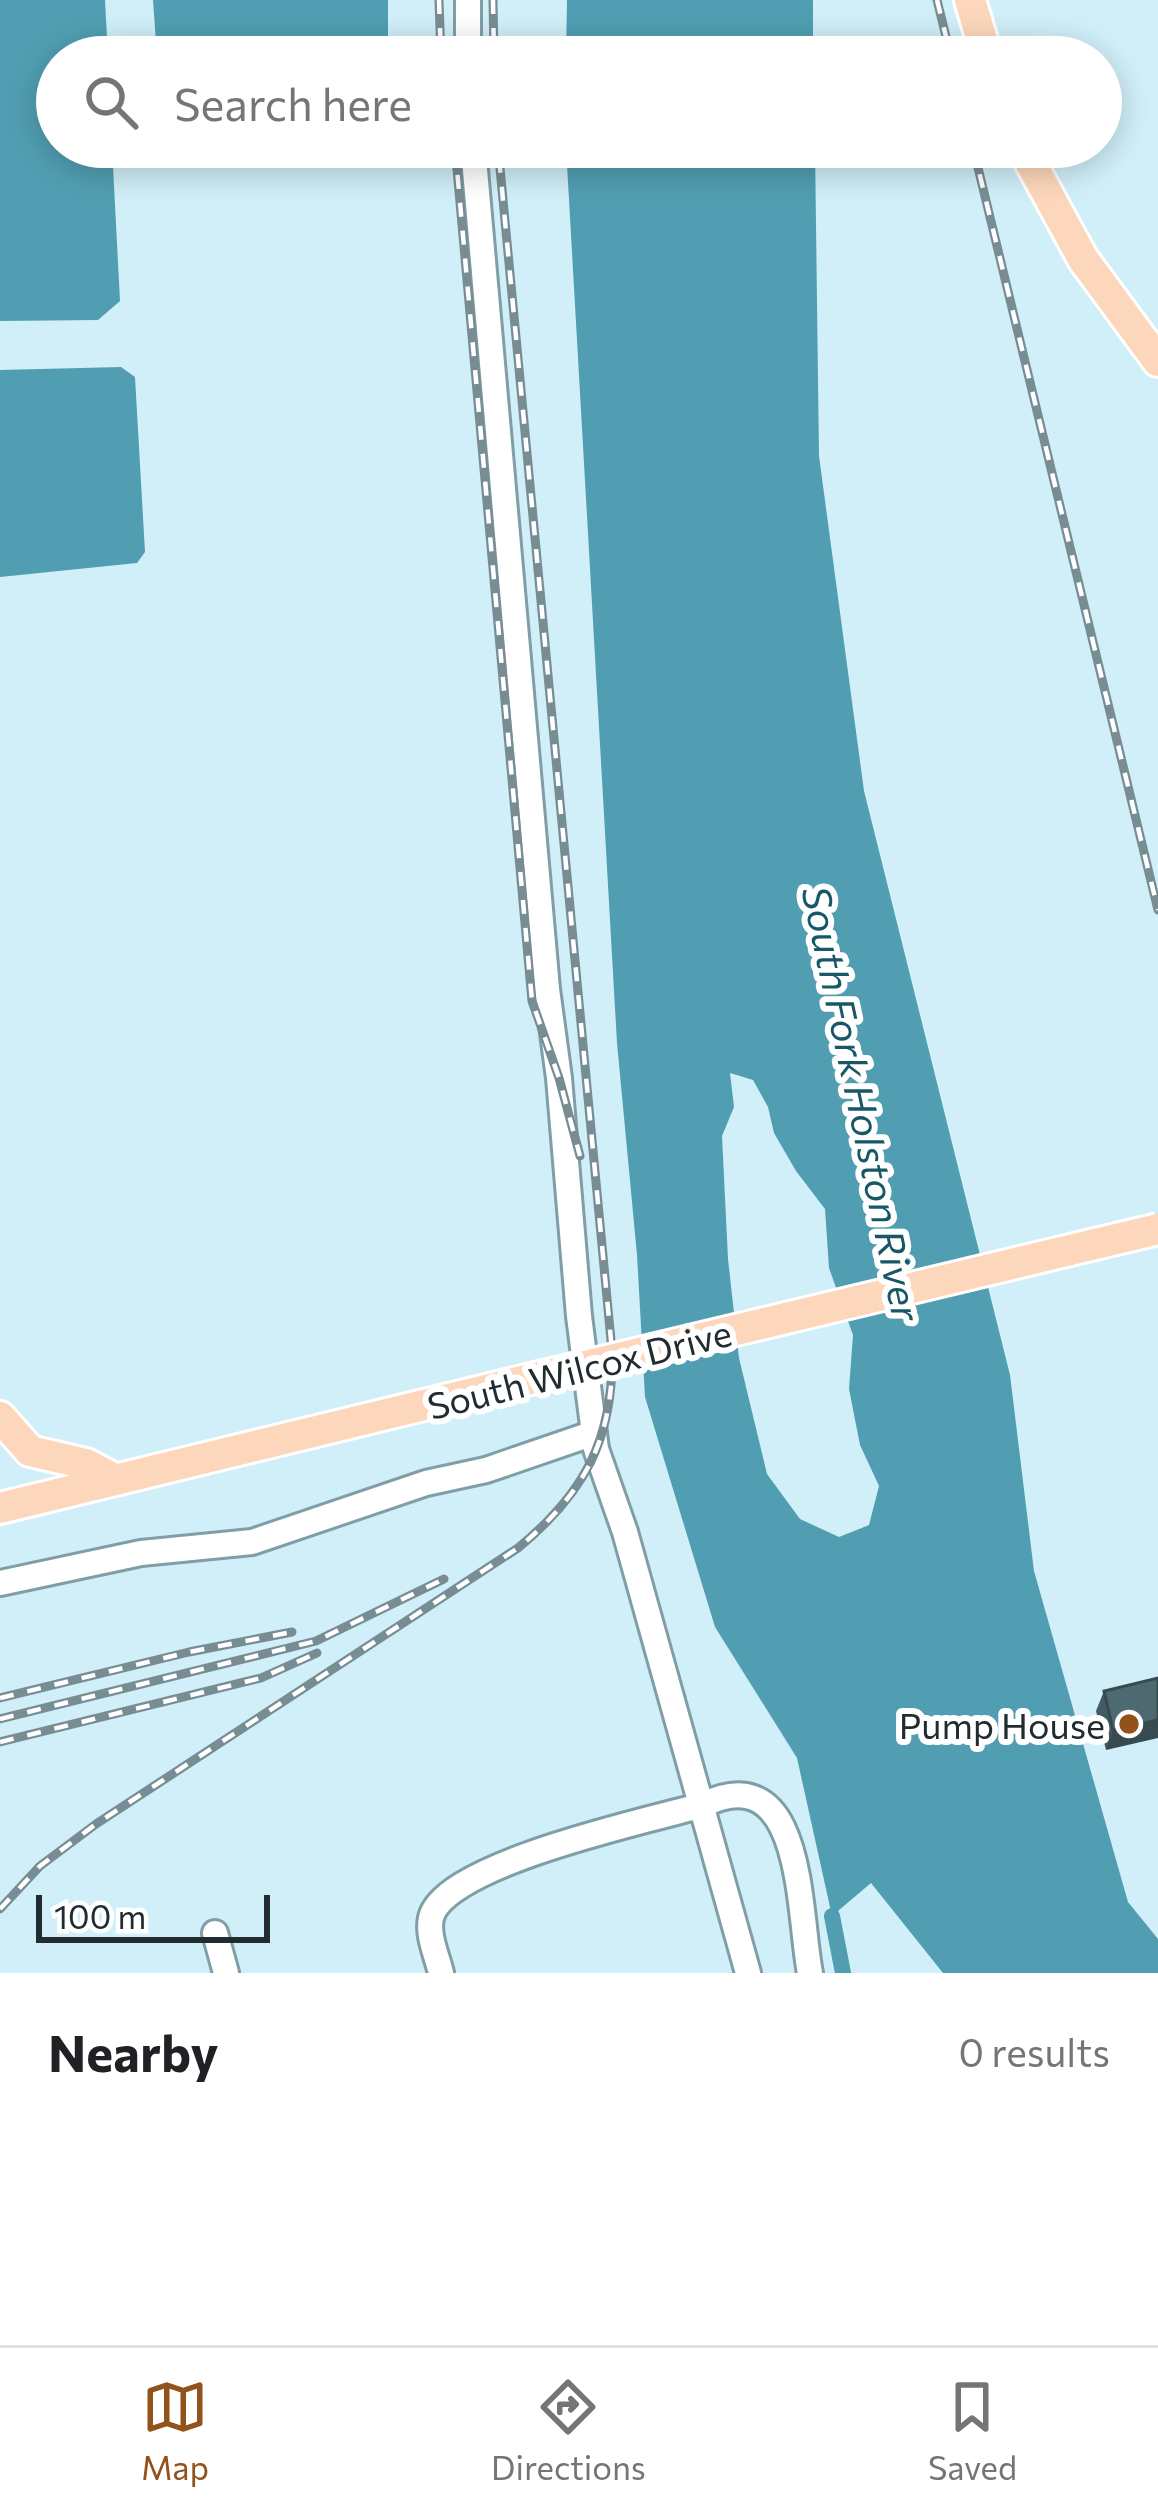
<!DOCTYPE html>
<style>
:root{--surface:#fff;--page:#f6f6f6;--text:#202124;--muted:#757577;--line:#e0e0e0;--accent:#92521b}
body{margin:0;font-family:Commissioner,sans-serif;background:var(--page);color:var(--text)}
.scale{position:absolute;left:36px;bottom:30px;width:234px;box-sizing:border-box;padding-left:12px;border:6px solid #202c2f;border-top:0;font-size:33px;line-height:42px;white-space:nowrap;color:#202c2f;-webkit-text-stroke:9px #fff;paint-order:stroke}
.list{margin:0;padding:0;list-style:none}
h2{display:flex;justify-content:space-between;align-items:center;height:156px;margin:0;padding:0 48px;font-size:51px}
h2 small{font-size:39px;font-weight:400;color:var(--muted)}
.icon{flex:none;width:66px;height:66px;fill:none;stroke:currentColor;stroke-width:2;stroke-linecap:round;stroke-linejoin:round}
.map{position:relative;flex:none;width:1158px;height:1973px;overflow:hidden}
.search{position:absolute;background:var(--surface);box-shadow:0 6px 30px #0003;left:36px;right:36px;top:36px;height:132px;display:flex;align-items:center;gap:30px;box-sizing:border-box;padding:0 42px;border-radius:66px;color:var(--muted);font-size:45px}
.sheet{height:372px;background:var(--surface)}
nav{display:flex;justify-content:space-around;align-items:center;box-sizing:border-box;height:168px;border-top:3px solid var(--line);background:var(--surface);font-size:33px;color:var(--muted)}
nav a{display:grid;justify-items:center;gap:6px}
nav .on{color:var(--accent)}
.map>svg:first-child{display:block}
.water{fill:#519eb2;fill-rule:evenodd}
.lines{fill:none;stroke-linecap:round;stroke-linejoin:round}
.canal{stroke:#519eb2;stroke-width:16}
.minor-casing{stroke:#809ea6;stroke-width:30}
.major-casing{stroke:#fff;stroke-width:36}
.minor{stroke:#fff;stroke-width:24}
.major{stroke:#fdd7bb;stroke-width:30}
.rail-casing{stroke:#788d93;stroke-width:9}
.rail{stroke:#fff;stroke-width:4.5;stroke-dasharray:14;stroke-linecap:butt}
.major-bridge-casing{stroke:#fff;stroke-width:36;stroke-linecap:butt}
.major-bridge{stroke:#fdd7bb;stroke-width:30}
.wall{fill:#425a61}
.shaded-wall{fill:#364a4f}
.building{fill:#4d6971;stroke:#364a4f;stroke-width:3}
.poi-dot{fill:#92521b;stroke:#fff;stroke-width:4.5}
.labels{text-anchor:middle;dominant-baseline:central;stroke-width:12;stroke-linejoin:round;paint-order:stroke}
.street-label{font-size:36px;fill:#202c2f;stroke:#fff}
.poi-label{font-size:36px;fill:#202c2f;stroke:#fff;text-anchor:end}
.water-label{font-size:39px;font-style:italic;fill:#175766;stroke:#fff}
</style>
<div class="map">
<svg width="1158" height="1973" viewBox="0 0 1158 1973">
<rect width="100%" height="100%" fill="#d0eff8"/>
<!-- water -->
<path class="water" d="M0,0h105l3,57h-51v90h55l8,154 -22,19 -98,1z
M153,0h235v57h-231z
M567,0h246v57h-247z
M566,147h249l4,309 45,335 146,584 24,196 94,331 30,37v34h-215l-72,-90 -39,33 -35,-158 -82,-131 -70,-230 -8,-142 -20,-212zM730,1073l23,7 15,27 6,26 22,38 29,38 4,59 24,67 -4,54 11,56 19,41 -10,39 -30,12 -39,-18 -33,-45 -28,-116 -11,-99 -6,-123 12,-29z
M121,367l14,10 10,175 -8,11 -137,14v-207z"/>
<g class="lines">
<!-- canal -->
<path class="canal" d="M832,1916l11,57"/>
<!-- minor casing -->
<g class="minor-casing">
<path id="minor" d="M468,0v57
M473,147l74,842 12,89 20,238 17,133 29,83 123,441
M0,1583l141,-30 111,-11 174,-59 60,-13 108,-37
M215,1933l11,40
M441,1973c-4,-17 -14,-38 -10,-55 12,-54 219,-98 272,-113 102,-50 95,108 107,168"/>
</g>
<!-- major casing -->
<g class="major-casing">
<path id="major" d="M970,0l17,57
M1022,147l61,112 75,102
M0,1417l30,34 56,13 30,16
M0,1508l535,-130"/>
</g>
<!-- minor -->
<use href="#minor" class="minor"/>
<!-- major -->
<use href="#major" class="major"/>
<!-- rail casing -->
<g class="rail-casing">
<path id="rail" d="M439,0l2,57
M493,0l1,57
M937,0l14,57
M455,147l77,854 27,77 21,78
M973,147l185,763
M0,1698l189,-46 103,-20
M0,1719l316,-78 128,-62
M0,1742l261,-64 56,-25
M0,1909l40,-43 56,-42 422,-276c67,-55 96,-110 94,-197l-114,-1204"/>
</g>
<!-- rail -->
<use href="#rail" class="rail"/>
<!-- major-bridge casing -->
<g class="major-bridge-casing">
<path id="major-bridge" d="M535,1378l623,-149"/>
</g>
<!-- major-bridge -->
<use href="#major-bridge" class="major-bridge"/>
</g>
<!-- wall -->
<path class="wall" d="M1158,1678l-52,72 -10,-39 8,-20z"/>
<!-- shaded-wall -->
<path class="shaded-wall" d="M1158,1720v18l-52,12 7,-20z"/>
<!-- building -->
<path class="building" d="M1158,1678v42l-45,10 -9,-39z"/>
<!-- markers -->
<circle class="poi-dot" cx="1129" cy="1724" r="12"/>
<g class="labels">
<!-- street labels -->
<g class="street-label">
<text transform="translate(579 1368) rotate(-14)">South Wilcox Drive</text>
</g>
<!-- poi labels -->
<g class="poi-label">
<text x="1105" y="1724">Pump House</text>
</g>
<!-- water labels -->
<g class="water-label">
<text transform="translate(863 1103) rotate(78)">South Fork Holston River</text>
</g>
</g>
</svg>
<div class="scale">100 m</div>
<div class="search"><svg class="icon" aria-label="search" viewBox="0 0 24 24"><circle cx="10" cy="10" r="6"/><path d="M15 15l6 6"/></svg>Search here</div>
</div>
<section class="sheet">
<h2>Nearby<small>0 results</small></h2>
<ul class="list">
</ul>
</section>
<nav>
<a class="on"><svg class="icon" aria-label="map" viewBox="0 0 24 24"><path d="M3 6l6-2 6 2 6-2v14l-6 2-6-2-6 2zM9 4v14M15 6v14"/></svg>Map</a>
<a><svg class="icon" aria-label="directions" viewBox="0 0 24 24"><path d="M12 3l9 9-9 9-9-9zM9 14v-3h6M13 9l2 2-2 2"/></svg>Directions</a>
<a><svg class="icon" aria-label="saved" viewBox="0 0 24 24"><path d="M7 4h10v16l-5-4-5 4z"/></svg>Saved</a>
</nav>
